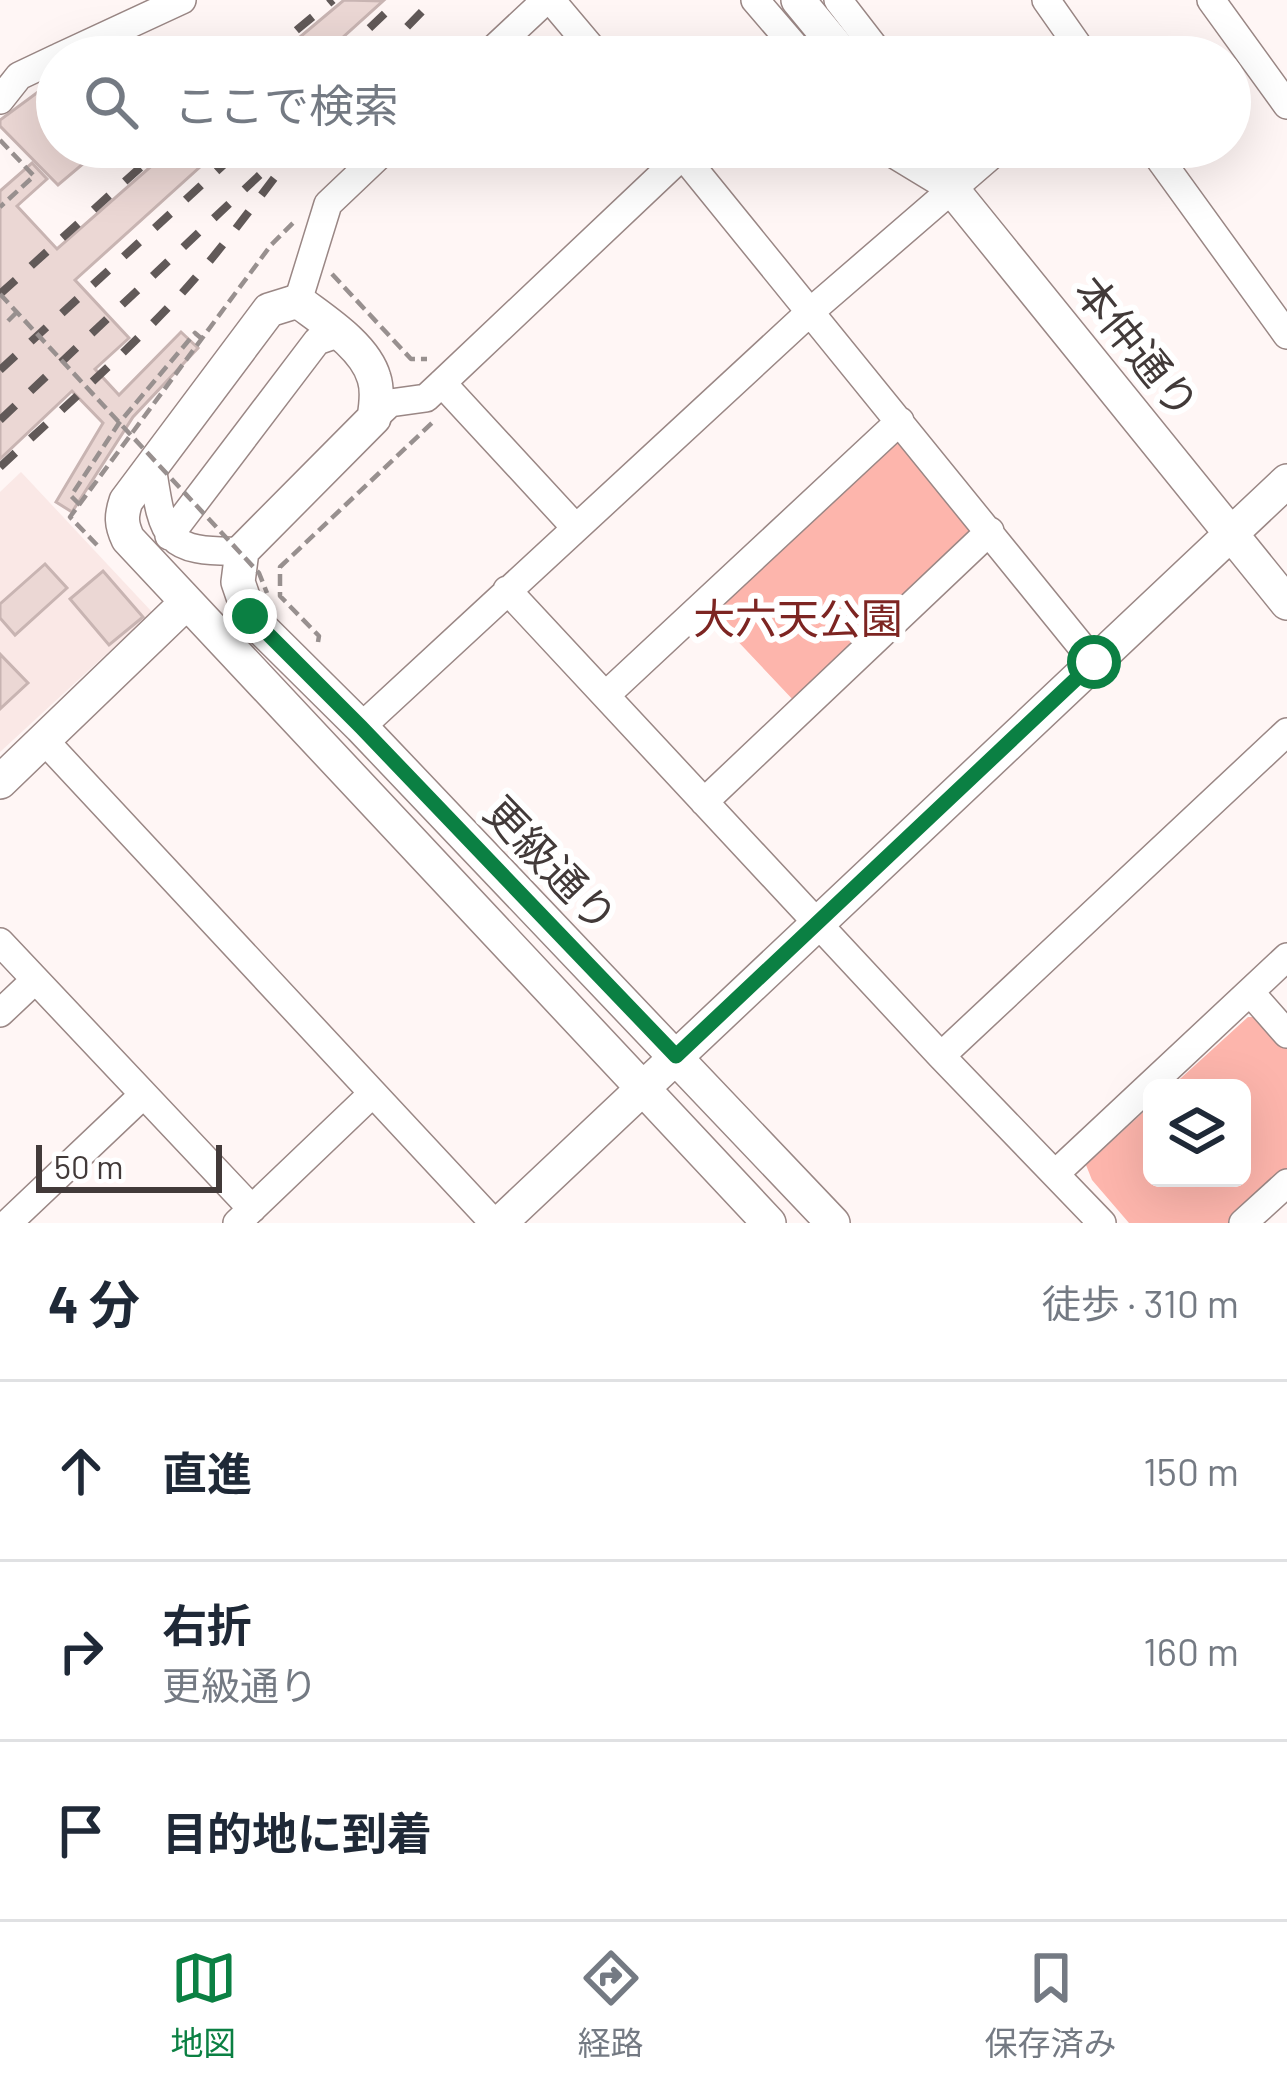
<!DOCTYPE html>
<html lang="ja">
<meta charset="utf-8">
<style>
:root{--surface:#fff;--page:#f2f2f3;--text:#1f2937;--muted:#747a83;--line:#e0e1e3;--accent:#0b8043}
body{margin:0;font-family:Barlow,"Noto Sans JP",sans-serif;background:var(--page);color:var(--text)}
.controls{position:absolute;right:36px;bottom:36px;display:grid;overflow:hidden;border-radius:18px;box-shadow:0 12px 48px #0002}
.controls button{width:108px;height:108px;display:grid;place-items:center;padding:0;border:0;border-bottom:3px solid var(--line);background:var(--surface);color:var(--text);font:60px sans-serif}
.scale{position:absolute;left:36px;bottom:30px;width:186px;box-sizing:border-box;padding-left:12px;border:6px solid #423a39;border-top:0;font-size:33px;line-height:42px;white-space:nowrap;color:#423a39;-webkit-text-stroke:9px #fff;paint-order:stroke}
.stop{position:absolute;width:36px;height:36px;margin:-27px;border:9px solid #0b8043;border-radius:50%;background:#fff}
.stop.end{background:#0b8043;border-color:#fff;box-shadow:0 3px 12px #0008}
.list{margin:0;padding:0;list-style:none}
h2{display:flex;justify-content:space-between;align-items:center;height:156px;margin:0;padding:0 48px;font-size:51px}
h2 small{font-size:39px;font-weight:400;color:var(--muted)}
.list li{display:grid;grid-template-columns:78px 1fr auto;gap:36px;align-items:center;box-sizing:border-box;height:180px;padding:0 48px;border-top:3px solid var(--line)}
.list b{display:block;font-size:45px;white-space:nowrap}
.list p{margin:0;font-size:39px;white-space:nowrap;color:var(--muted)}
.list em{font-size:39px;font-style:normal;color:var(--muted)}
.icon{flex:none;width:66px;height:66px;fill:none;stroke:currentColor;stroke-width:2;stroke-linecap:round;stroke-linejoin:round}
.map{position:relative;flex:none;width:1287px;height:1223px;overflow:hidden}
.search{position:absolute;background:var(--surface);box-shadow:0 12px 48px #0002;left:36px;right:36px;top:36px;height:132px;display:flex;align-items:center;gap:30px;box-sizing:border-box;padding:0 42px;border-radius:66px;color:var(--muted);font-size:45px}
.sheet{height:696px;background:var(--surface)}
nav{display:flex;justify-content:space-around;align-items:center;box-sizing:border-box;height:168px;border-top:3px solid var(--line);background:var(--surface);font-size:33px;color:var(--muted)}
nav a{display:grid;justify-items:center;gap:6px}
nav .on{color:var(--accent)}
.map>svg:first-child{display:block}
.built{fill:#fae8e6}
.green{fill:#fdb5ac}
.building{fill:#ebd7d4;stroke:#c8b4b2;stroke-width:3}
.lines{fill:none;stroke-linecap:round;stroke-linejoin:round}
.minor-casing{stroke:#9a8785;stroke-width:30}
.tertiary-casing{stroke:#9a8785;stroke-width:36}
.path{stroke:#98908f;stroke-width:4.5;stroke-dasharray:12 6;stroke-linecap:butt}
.minor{stroke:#fff;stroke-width:27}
.tertiary{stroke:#fff;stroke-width:33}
.rail{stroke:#615958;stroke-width:8;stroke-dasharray:21 21;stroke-linecap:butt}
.path-bridge{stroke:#98908f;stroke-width:4.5;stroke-dasharray:12 6;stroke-linecap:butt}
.route{stroke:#0b8043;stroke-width:15}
.labels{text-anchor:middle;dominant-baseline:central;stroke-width:12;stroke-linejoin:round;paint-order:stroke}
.street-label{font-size:42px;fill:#423a39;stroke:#fff}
.park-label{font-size:42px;fill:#7d2522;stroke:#fff}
</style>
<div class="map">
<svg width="1287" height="1223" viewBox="0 0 1287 1223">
<rect width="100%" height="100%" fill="#fff6f5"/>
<!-- built -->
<path class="built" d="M21,472l131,140 -152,140v-260z"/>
<!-- green -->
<path class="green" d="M898,441l76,89 -178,173 -84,-89z
M1248,1017h15l24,27v126l-56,53h-102l-37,-43 -6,-15 66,-61v74h90v-90h-72z"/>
<!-- building -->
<path class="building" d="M344,0l39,1 -62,56h-45z
M57,78v69h46l-45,38 -58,-59v-6z
M173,147h49l-147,133 54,58 -34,31 24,26 62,-63 17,16 -65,69 -61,95 -16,-10 47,-79 -31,-32 -72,68v-268l32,-28 15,16 -30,27 40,43z
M45,564l22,24 -52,47 -15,-17v-14z
M103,571l40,46 -34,28 -39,-46z
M0,654l28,29 -28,26z"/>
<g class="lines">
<!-- minor casing -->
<g class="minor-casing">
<path id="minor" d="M551,0l48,57
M755,0l49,57
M838,0l44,57
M1046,0l40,57
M1211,0l76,105
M59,57l123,-57
M485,57l61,-57
M0,100l19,-24 38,-18
M676,147l418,515
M882,147l61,37
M1151,147l136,188
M298,301l30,-97 60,-57
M442,383l133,144
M374,418l16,-15 36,-5 16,-15 241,-228
M152,466c11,72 12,87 90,85
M169,536l148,-195 23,-8
M507,590l434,466 161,167
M606,695l294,-274
M361,727l449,-415 191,-165
M44,740l450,483
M704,802l286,-271
M0,942l252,267
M1250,992l37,42
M0,1013l35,-33
M941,1056l346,-324
M1055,1174l232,-217
M8,1223l135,-128
M237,1223l135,-129
M1243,1223l44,-40"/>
</g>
<!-- tertiary casing -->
<g class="tertiary-casing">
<path id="tertiary" d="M798,0l47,57
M918,147l369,456
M0,782l187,-180
M500,1223l787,-742
M769,1223l-641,-684c-7,-15 -7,-23 -2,-38l143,-191 29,-9c25,19 67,45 76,77 4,12 2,28 0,40l-132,133 -4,31 12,35 111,110 472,496"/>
</g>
<!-- path -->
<path class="path" d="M0,140l34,36 -34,31
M332,274l79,85h16
M8,321l9,-9
M80,505l-9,-9 48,-73 76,-90 7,6
M97,545l-27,-28 201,-272 23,-23
M318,642l1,-6 -39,-40v-29l152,-144"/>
<!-- minor -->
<use href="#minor" class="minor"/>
<!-- tertiary -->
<use href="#tertiary" class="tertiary"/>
<!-- rail -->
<path class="rail" d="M264,57l69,-57
M339,57l60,-57
M378,57l55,-57
M0,294l163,-147
M0,370l243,-223
M0,420l266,-251
M0,467c61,-57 125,-113 182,-174 42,-46 78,-97 116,-146"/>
<!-- path-bridge -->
<path class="path-bridge" d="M0,294l259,279 8,20"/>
</g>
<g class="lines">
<!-- route -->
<path class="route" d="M250,616l111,111 315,329 418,-394"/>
</g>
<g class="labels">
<!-- street labels -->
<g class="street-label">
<text transform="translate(1138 346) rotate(51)">本仲通り</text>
<text transform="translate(552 863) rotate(46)">更級通り</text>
</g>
<!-- park labels -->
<g class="park-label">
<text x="798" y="617">大六天公園</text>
</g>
</g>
</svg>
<div class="controls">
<button><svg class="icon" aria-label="layers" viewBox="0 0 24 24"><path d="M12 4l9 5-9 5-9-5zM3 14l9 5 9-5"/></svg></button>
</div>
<div class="scale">50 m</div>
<div class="stop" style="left:1094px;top:662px"></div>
<div class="stop end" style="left:250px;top:616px"></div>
<div class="search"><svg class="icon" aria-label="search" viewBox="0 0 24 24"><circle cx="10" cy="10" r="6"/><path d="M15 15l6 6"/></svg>ここで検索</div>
</div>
<section class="sheet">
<h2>4 分<small>徒歩 · 310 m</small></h2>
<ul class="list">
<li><svg class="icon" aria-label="ahead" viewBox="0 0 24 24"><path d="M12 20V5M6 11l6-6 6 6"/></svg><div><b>直進</b></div><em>150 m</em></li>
<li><svg class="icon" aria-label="right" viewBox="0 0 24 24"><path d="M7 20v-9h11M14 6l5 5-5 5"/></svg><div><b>右折</b><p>更級通り</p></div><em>160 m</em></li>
<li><svg class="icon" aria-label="arrive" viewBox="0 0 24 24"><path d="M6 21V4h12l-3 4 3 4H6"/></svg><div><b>目的地に到着</b></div></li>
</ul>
</section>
<nav>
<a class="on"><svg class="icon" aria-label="map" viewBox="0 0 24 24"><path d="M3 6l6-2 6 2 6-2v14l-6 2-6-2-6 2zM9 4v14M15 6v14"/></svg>地図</a>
<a><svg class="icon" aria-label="directions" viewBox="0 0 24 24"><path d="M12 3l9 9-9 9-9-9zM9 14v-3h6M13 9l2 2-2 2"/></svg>経路</a>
<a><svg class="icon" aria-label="saved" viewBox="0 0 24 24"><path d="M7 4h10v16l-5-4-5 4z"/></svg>保存済み</a>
</nav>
